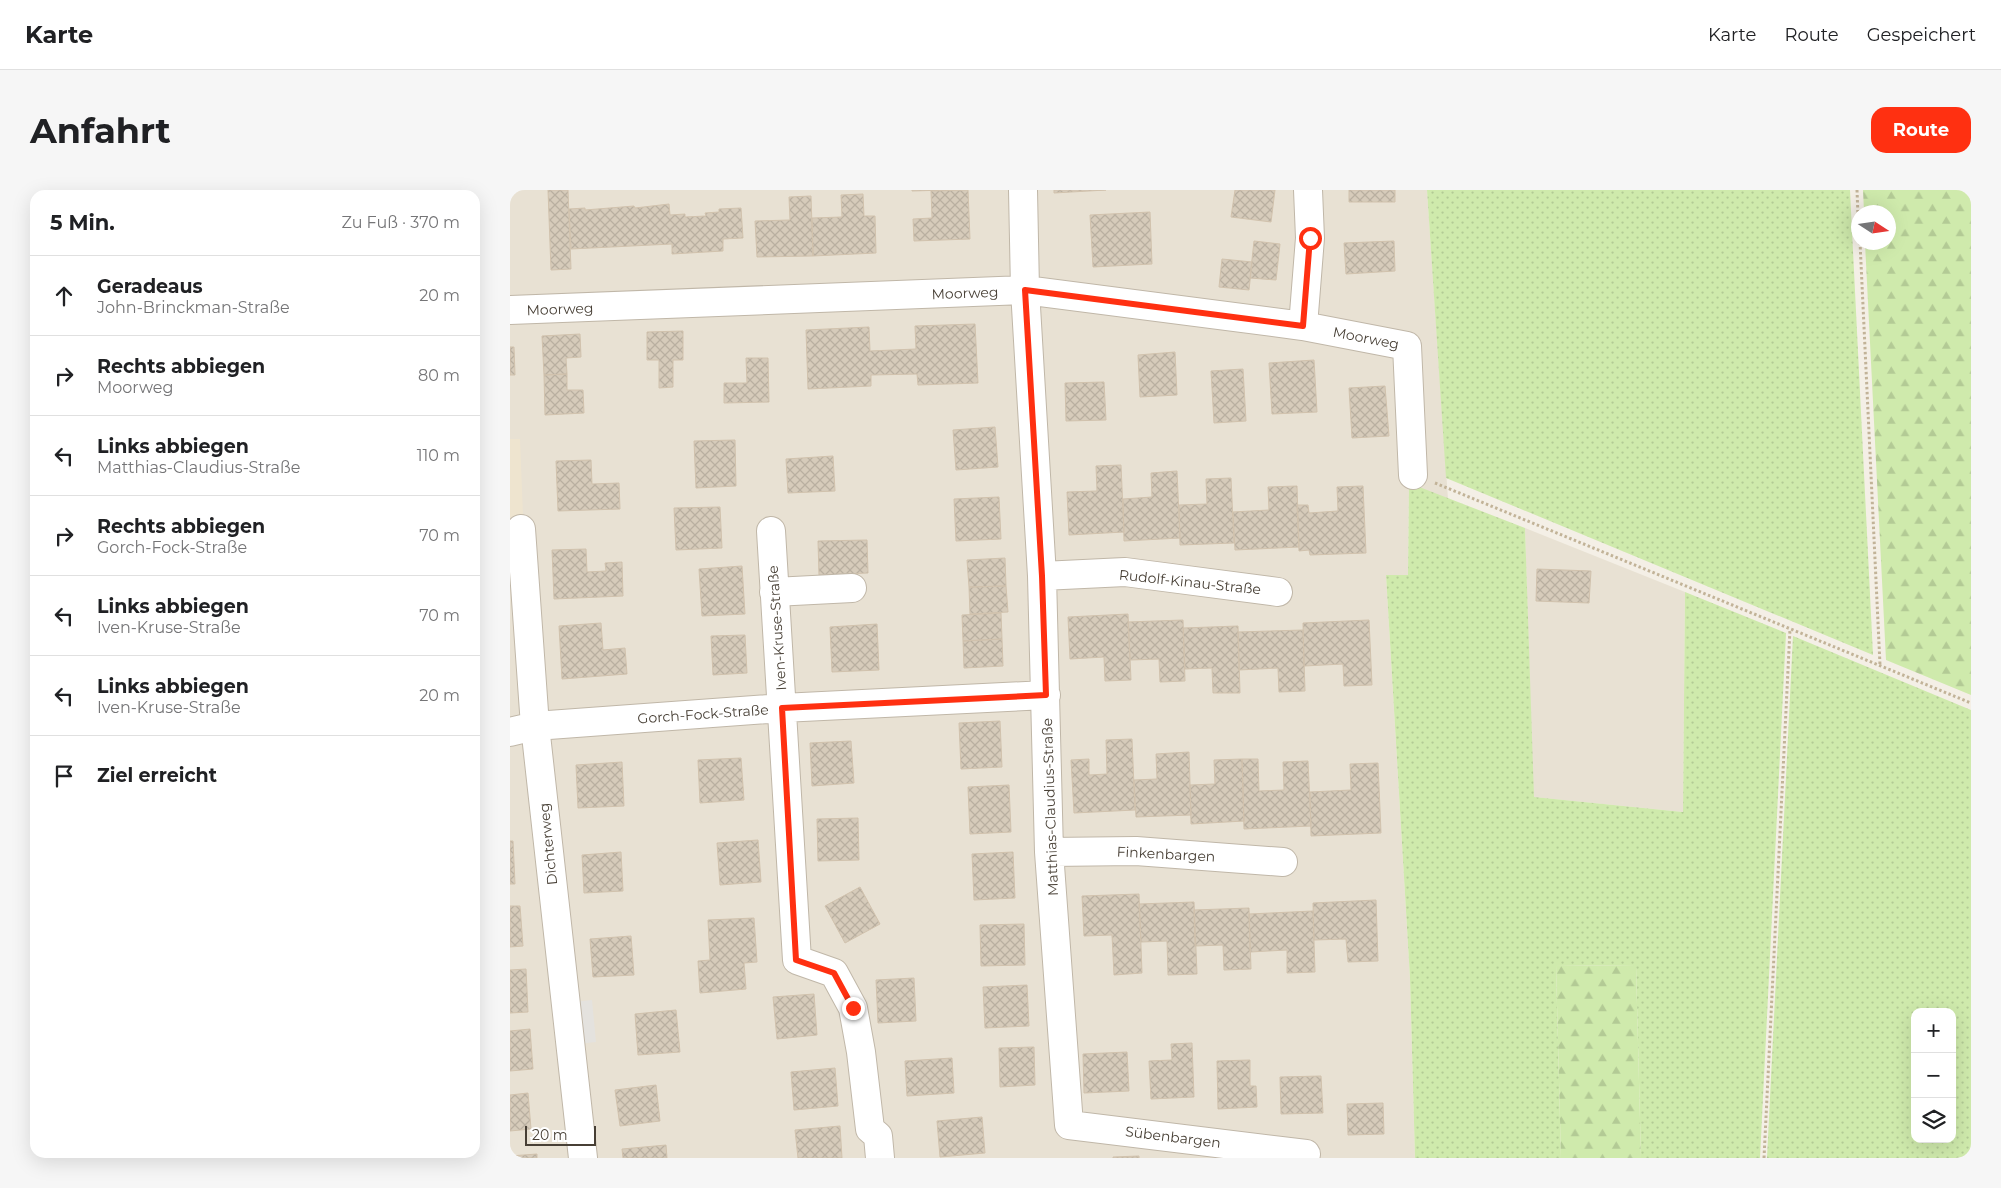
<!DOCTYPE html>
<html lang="de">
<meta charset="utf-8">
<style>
:root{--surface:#fff;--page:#f6f6f6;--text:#202124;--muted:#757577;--line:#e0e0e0;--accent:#ff3011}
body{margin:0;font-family:Montserrat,sans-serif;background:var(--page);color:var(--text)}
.controls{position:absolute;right:15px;bottom:15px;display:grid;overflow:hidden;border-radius:10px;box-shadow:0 5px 20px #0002}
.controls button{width:45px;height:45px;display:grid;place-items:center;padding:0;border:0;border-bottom:1px solid var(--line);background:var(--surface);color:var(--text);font:25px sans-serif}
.compass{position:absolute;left:1341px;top:15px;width:45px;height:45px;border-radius:50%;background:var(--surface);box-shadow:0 5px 20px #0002;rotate:102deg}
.scale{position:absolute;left:15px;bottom:12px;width:71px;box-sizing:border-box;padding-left:5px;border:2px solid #473f35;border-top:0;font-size:14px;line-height:18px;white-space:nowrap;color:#473f35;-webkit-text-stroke:4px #fff;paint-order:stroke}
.stop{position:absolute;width:15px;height:15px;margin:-11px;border:4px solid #ff3011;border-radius:50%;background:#fff}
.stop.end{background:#ff3011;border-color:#fff;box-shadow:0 1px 5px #0008}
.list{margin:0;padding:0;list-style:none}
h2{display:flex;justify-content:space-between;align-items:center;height:65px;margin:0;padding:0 20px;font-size:21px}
h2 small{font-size:16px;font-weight:400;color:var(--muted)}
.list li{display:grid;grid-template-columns:32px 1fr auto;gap:15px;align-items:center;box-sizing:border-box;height:80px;padding:0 20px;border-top:1px solid var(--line)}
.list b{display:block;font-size:19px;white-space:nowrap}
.list p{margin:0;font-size:16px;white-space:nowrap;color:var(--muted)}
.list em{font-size:16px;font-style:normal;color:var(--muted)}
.icon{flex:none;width:28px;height:28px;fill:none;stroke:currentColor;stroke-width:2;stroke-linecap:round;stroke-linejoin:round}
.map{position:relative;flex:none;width:1461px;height:968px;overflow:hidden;border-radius:15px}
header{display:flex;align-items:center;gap:30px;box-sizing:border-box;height:70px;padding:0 25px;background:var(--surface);border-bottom:1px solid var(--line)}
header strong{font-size:24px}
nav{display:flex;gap:28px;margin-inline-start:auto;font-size:18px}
.intro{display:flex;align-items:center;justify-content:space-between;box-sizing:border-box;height:120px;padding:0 30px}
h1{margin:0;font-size:35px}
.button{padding:12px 22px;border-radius:15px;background:var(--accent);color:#fff;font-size:18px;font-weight:700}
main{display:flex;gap:30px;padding:0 30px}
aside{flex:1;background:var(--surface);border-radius:15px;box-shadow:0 5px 20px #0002}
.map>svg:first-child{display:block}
.residential{fill:#e8e1d3}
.education{fill:#eee4cf}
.grass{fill:url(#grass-dots);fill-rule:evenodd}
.forest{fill:url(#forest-firs)}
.parking{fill:#e4e2de}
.building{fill:url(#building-cross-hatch);stroke:#d1c2ad}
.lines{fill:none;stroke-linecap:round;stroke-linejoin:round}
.minor-casing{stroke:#c0b7a8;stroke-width:30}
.path{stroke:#c2b398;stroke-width:3;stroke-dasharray:2.5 2.5;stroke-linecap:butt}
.minor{stroke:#fff;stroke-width:28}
.route{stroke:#ff3011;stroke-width:6}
.labels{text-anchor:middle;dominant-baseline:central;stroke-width:4.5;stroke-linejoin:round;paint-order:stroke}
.street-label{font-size:14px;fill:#473f35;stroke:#fff}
</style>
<header>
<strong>Karte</strong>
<nav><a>Karte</a><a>Route</a><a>Gespeichert</a></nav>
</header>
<div class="intro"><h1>Anfahrt</h1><a class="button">Route</a></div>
<main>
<aside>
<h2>5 Min.<small>Zu Fuß · 370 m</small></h2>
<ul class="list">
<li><svg class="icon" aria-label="ahead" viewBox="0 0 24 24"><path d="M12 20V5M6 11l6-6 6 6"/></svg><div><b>Geradeaus</b><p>John-Brinckman-Straße</p></div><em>20 m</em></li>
<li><svg class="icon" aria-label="right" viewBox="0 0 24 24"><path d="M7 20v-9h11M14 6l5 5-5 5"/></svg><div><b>Rechts abbiegen</b><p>Moorweg</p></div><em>80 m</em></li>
<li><svg class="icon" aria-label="left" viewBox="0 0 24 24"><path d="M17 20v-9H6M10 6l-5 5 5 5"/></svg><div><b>Links abbiegen</b><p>Matthias-Claudius-Straße</p></div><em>110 m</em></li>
<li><svg class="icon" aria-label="right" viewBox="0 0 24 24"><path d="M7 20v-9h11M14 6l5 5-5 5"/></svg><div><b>Rechts abbiegen</b><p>Gorch-Fock-Straße</p></div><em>70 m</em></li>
<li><svg class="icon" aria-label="left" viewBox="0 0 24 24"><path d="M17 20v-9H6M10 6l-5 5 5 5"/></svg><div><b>Links abbiegen</b><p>Iven-Kruse-Straße</p></div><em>70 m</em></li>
<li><svg class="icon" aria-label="left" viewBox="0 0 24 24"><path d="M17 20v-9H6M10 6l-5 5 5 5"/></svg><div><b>Links abbiegen</b><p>Iven-Kruse-Straße</p></div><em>20 m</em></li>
<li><svg class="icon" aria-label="arrive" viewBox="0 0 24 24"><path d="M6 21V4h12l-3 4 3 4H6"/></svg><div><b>Ziel erreicht</b></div></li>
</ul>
</aside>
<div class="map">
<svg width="1461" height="968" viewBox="0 0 1461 968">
<defs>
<pattern id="grass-dots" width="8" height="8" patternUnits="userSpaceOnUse" patternTransform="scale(1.25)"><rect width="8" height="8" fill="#cfeaac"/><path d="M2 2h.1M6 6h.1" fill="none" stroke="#b3ca95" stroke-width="1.8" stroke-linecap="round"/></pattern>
<pattern id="forest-firs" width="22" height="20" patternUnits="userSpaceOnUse" patternTransform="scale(1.25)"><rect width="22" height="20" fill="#cfeaac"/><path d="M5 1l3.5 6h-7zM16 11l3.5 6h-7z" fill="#b3ca95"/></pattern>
<pattern id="building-cross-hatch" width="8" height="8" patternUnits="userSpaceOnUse" patternTransform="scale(1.25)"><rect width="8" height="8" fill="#d6cbba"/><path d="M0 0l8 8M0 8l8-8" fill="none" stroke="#b9afa0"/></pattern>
</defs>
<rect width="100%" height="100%" fill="#f4efe6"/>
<!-- residential -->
<path class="residential" d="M0,0h917l21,309 -39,-15 -1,91h-22l24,403 5,180h-905z
M1015,338l160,64 -2,220 -150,-15z"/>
<!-- education -->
<path class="education" d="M0,249h10l3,77 -13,1z"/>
<!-- grass -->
<path class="grass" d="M917,0h423l23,465 -427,-177z
M899,293l116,45 9,269 149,15 2,-220 101,41 -26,525h-119l-5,-192 -80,-1 5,193h-146l-5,-180 -24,-403h22z
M1283,446l178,74v448h-204zM1405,822h37v127h-37z"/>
<!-- forest -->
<path class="forest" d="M1353,0h108v505l-85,-35 -21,-417 23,-1v-30h-24z
M1046,775l80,1 5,192h-80z"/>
<!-- parking -->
<path class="parking" d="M82,810l4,42 -18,2 -5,-42z"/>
<!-- building -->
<path class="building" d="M38,0h20l3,79 -20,1z
M402,0h34l-34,1z
M458,0l2,49 -56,2 -1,-22 19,-1 -1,-27z
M544,0h52l-52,3z
M725,0h40l-4,32 -40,-5z
M839,0h46v12h-46z
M353,4l1,22h11l1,37 -63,3 -1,-38 30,-1 -1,-22z
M301,6l2,60 -56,1 -2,-36 35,-1 -1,-23z
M159,14l1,11 15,-1v3l21,-1 -1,-3 14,-1v-3l22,-1 2,30 -20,1v12l-51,3v-10l-101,5 -2,-40 16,-1v2l49,-4 1,2z
M640,22l2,52 -59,3 -3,-52z
M744,51l26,3 -4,36 -26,-2z
M884,51l1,30 -49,3 -2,-31z
M712,69l30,3 -3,28 -30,-3z
M465,134l3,59 -60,2 -1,-11 -46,1v11l-63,3 -2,-59 63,-3 1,24 46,-2 -1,-23z
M173,141v29h-10v27l-14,1v-28h-12v-28z
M70,144l1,23 -15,1 1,16 -23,1 -2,-39z
M0,157h4l1,28h-5z
M665,162l2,43 -37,2 -2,-42z
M236,168h22l1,44 -45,1v-20h23z
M804,170l3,52 -45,2 -3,-51z
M733,179l3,52 -32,2 -3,-52z
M57,184v16h16l1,23 -39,2 -1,-40z
M594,192l2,38 -40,1 -1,-38z
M875,196l4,50 -37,2 -3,-50z
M485,237l3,40 -42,3 -3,-40z
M225,250l1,46 -40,2 -2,-47z
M323,266l2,35 -47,2 -2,-34z
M81,270l1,24 27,-1 1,26 -62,2 -2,-50z
M611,275l3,67 -55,3 -2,-43 30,-1 -1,-25z
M667,281l3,67 -56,3 -1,-42 29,-2 -1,-24z
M721,288l3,65 -54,2 -1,-40 28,-1 -1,-25z
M787,296l2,61 -64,3 -2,-38 36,-2 -1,-23z
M853,296l3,67 -56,2 -1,-5 -10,1 -2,-46h11l1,8 29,-2 -1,-24z
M489,307l2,42 -45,2 -2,-42z
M210,317l2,41 -46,2 -2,-42z
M357,350l1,33 -49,2 -1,-34z
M76,359l1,23 19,-1 -1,-8 17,-1 1,34 -69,3 -2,-49z
M495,368l1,28 -37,1 -2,-27z
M232,376l3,48 -43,2 -3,-47z
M1027,379l54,2 -2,32 -53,-2z
M496,396l2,26 -38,2 -1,-27z
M491,423l1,26 -39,2 -1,-26z
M618,424l3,66 -26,1 -1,-24 -34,2 -2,-42z
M673,430l2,61 -25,1 -1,-23 -29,1 -2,-38z
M859,430l3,65 -28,1 -1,-22 -39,2 -1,-43z
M91,433l2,27 22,-2 2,26 -65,5 -3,-53z
M367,434l2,46 -47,2 -2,-45z
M728,436l2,67h-27l-1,-25 -27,1 -2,-41z
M793,440l2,61 -26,1 -1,-24 -39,2 -1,-38z
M235,445l2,38 -34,2 -2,-39z
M492,449l1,27 -39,2 -1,-27z
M490,531l2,46 -41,2 -2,-46z
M622,549l3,71 -61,3 -3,-53 18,-1v16l18,-1 -1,-34z
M341,551l3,42 -42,3 -2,-43z
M679,562l2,63 -55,2 -2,-37 23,-1 -1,-25z
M231,568l3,42 -44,3 -2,-43z
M732,569h16l1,32 25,-1 -1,-28 25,-1 3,65 -67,3z
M732,569l2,62 -53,3 -1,-39 25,-1 -1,-24z
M112,572l2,44 -46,2 -2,-43z
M868,573l3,70 -70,3 -1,-44 41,-2 -1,-26z
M499,595l2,47 -41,2 -2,-47z
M348,628l1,42 -41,1 -1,-42z
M248,650l3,42 -41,3 -3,-42z
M0,651h3l2,43h-5z
M111,662l2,39 -39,2 -2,-38z
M503,662l2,46 -41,2 -2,-46z
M350,697l20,37 -35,19 -20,-37z
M629,704l3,79 -28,2 -2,-40 -28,1 -2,-40z
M866,710l2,61 -30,1 -2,-23 -32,1 -1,-37z
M684,712l3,72 -29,1 -1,-34 -26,1 -2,-38z
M0,716h10l3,40 -13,1z
M739,718l2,61 -27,1 -1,-25 -28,1 -1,-36z
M803,721l2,61 -28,1v-23l-37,2 -1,-38z
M244,728l3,44 -13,1 2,26 -46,4 -2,-32 12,-1 -2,-40z
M514,734l1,41 -44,1 -1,-41z
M121,746l3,39 -41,2 -3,-38z
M16,779l2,43 -18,1v-43z
M404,788l2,43 -38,2 -2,-43z
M517,795l2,41 -44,2 -2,-41z
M304,804l3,41 -40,4 -4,-42z
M166,820l4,42 -42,3 -3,-41z
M20,839l3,40 -23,2v-40z
M682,853l2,54 -43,2 -2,-38 23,-1 -1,-16z
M524,857l1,38 -35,2 -1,-39z
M617,862l2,39 -45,2 -1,-39z
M442,868l2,35 -47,3 -2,-35z
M740,870v26h6l1,21 -39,2 -1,-48z
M325,878l3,38 -44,4 -3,-38z
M811,886l2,37 -42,1 -1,-37z
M146,895l4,36 -40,5 -5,-36z
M18,903l3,36 -21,2v-36z
M873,913l1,31 -36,1 -1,-31z
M472,927l3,36 -45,4 -3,-36z
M330,936l2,32h-44l-3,-28z
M156,955l1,13h-44l-1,-9z
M27,964v4h-27v-2z
M629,966v2h-26v-1z"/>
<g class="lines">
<!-- minor casing -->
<g class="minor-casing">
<path id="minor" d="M513,0l2,100 17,286 7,276 20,273 237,29
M0,120l515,-20 278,36 104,20 6,129
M793,136l7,-88 -2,-48
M11,339l14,197 48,432
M261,341l26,429 37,13 19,35 8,44 9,77 8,7 2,22
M532,386l83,-4 153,20
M264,402l78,-4
M0,542l25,-6 247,-18 264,-13
M539,662l87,-1 147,11"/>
</g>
<!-- path -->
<path class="path" d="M1347,0l1,26
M1350,52l20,423
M925,293l536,220
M1254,968l26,-529"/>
<!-- minor -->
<use href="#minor" class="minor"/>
</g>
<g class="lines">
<!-- route -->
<path class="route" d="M343,818l-19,-35 -38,-13 -14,-252 264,-13 -4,-119 -17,-286 278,36 7,-88"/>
</g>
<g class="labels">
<!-- street labels -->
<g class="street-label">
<text transform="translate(455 103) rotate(-2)">Moorweg</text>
<text transform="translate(50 119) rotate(-2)">Moorweg</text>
<text transform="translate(856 148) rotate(11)">Moorweg</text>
<text transform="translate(680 392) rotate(6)">Rudolf-Kinau-Straße</text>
<text transform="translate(267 438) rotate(-94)">Iven-Kruse-Straße</text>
<text transform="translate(193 524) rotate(-4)">Gorch-Fock-Straße</text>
<text transform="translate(540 617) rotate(-92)">Matthias-Claudius-Straße</text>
<text transform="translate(38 654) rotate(-96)">Dichterweg</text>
<text transform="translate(656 664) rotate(3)">Finkenbargen</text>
<text transform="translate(663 947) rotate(7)">Sübenbargen</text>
</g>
</g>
</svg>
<div class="controls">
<button>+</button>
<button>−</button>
<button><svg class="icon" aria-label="layers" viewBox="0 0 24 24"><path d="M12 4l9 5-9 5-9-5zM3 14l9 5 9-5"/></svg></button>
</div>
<svg class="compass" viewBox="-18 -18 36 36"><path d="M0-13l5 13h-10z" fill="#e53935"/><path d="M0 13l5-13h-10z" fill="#757577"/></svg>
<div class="scale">20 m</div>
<div class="stop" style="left:800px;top:48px"></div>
<div class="stop end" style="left:343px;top:818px"></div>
</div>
</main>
